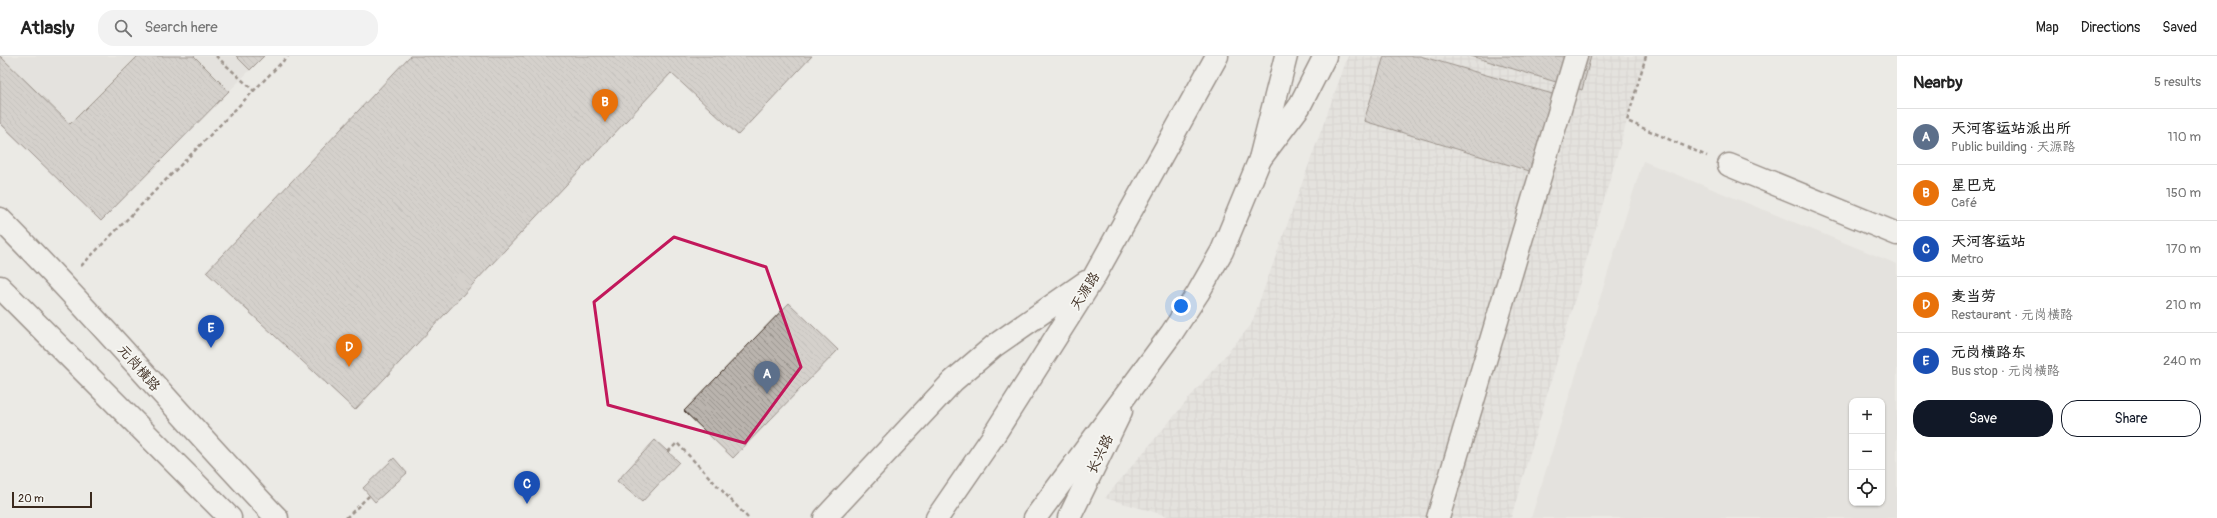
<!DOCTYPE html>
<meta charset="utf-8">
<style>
:root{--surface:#fff;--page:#f2f2f2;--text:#222;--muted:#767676;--line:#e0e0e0;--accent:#111827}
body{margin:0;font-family:Pangolin,"LXGW WenKai TC",sans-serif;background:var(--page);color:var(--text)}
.controls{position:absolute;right:12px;bottom:12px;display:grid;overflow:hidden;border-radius:8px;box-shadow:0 1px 3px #0004}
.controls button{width:36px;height:36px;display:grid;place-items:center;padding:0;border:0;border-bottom:1px solid var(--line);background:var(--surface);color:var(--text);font:20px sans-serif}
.scale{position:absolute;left:12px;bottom:10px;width:80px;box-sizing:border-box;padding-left:4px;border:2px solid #3b2a1e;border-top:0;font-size:11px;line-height:14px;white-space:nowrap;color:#3b2a1e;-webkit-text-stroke:3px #f6f6f2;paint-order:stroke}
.you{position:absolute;left:1181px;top:250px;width:14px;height:14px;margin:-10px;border:3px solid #fff;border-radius:50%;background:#1a73e8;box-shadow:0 0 0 6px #1a73e833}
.badge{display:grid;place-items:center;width:26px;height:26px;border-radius:50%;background:var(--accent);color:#fff;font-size:13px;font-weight:700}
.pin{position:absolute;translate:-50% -33px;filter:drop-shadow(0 1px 2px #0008)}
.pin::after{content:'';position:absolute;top:21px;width:14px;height:12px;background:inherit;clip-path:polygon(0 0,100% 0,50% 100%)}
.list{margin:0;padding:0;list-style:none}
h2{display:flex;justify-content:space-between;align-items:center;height:52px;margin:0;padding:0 16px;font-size:17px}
h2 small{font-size:13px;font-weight:400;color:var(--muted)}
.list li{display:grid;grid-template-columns:26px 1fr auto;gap:12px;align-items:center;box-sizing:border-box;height:56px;padding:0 16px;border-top:1px solid var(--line)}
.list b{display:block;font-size:15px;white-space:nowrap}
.list p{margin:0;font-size:13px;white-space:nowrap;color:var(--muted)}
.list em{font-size:13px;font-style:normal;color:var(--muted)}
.actions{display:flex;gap:8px;padding:12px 16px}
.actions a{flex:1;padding:9px 0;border:1px solid var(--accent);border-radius:16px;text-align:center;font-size:14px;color:var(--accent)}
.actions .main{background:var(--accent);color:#fff}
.icon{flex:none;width:22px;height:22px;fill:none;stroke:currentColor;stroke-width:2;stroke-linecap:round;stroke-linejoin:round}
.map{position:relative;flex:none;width:1897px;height:462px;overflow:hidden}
header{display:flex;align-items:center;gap:24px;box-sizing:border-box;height:56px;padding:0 20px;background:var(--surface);border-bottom:1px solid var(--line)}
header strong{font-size:19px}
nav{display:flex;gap:22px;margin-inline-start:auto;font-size:14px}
.search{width:280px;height:36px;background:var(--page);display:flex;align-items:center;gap:10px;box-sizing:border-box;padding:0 14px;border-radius:16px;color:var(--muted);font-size:15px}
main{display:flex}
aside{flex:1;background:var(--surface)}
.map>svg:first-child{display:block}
.built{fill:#dcdad4;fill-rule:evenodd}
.industrial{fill:url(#industrial-grid)}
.building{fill:url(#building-back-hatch);stroke:#3b2a1e}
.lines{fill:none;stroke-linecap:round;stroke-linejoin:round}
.minor-casing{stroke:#3b2a1e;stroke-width:25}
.major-casing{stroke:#3b2a1e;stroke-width:25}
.highway-casing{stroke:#3b2a1e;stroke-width:25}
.path{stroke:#3b2a1e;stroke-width:2.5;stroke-dasharray:4 3;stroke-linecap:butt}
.minor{stroke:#f6f6f2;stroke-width:22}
.major{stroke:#f6f6f2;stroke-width:22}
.highway{stroke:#f6f6f2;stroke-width:22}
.marked{fill:none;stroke:#c2185b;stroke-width:3;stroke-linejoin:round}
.labels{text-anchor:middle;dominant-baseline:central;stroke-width:3.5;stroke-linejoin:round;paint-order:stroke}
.street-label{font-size:14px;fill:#3b2a1e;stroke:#f6f6f2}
</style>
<header>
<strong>Atlasly</strong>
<div class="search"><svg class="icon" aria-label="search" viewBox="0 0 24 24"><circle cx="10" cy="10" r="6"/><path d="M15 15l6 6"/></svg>Search here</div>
<nav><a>Map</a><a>Directions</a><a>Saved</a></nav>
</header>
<main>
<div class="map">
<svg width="1897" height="462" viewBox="0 0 1897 462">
<defs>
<pattern id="industrial-grid" width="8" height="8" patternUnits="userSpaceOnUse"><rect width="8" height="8" fill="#dcdad4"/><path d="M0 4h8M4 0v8" fill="none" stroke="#bebbb6"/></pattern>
<pattern id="building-back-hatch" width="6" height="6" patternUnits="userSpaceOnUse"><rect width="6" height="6" fill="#bab4ae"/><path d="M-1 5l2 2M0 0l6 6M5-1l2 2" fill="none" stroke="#98938d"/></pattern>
</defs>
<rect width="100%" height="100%" fill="#ebeae5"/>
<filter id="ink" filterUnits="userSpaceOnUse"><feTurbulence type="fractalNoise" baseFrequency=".025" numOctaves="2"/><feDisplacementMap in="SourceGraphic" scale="8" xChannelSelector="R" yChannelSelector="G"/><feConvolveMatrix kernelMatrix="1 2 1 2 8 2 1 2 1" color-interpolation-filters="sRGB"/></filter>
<g filter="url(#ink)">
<!-- built -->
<path class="built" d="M0,0h264l-163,165 -101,-98z
M1643,105l254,103v254h-366zM1852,345h30v102h-30z"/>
<!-- industrial -->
<path class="industrial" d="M1348,0h298l-135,462h-336l-70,-20 146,-173z"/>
<!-- building -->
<path class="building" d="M0,0l70,68 68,-68h56l35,35 -128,130 -101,-98z
M236,0h28l-14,14z
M410,0h402l-74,79 -67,-62 -316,337 -149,-138z
M1384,0h36l150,43 -24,77 -182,-55z
M1471,0h120l-9,34z
M789,247l49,47 -105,108 -49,-47z
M655,384l24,22 -37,40 -25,-21z
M394,402l13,15 -32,29 -12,-14z"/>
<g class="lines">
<!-- minor casing -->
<g class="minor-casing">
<path id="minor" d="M1260,103l39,-52 26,-51
M1729,109l168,69
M1069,462l52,-107
M1438,462l138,-462"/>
</g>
<!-- major casing -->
<g class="major-casing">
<path id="major" d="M0,163c96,96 183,201 277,299
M0,231l230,231"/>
</g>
<!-- highway casing -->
<g class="highway-casing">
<path id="highway" d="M825,462l128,-137 41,-35 92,-64
M937,462l55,-80 102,-161 123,-221
M1035,462l136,-184 27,-41 24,-42 38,-92 26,-103"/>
</g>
<!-- path -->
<path class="path" d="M216,0l38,35
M1646,0l-19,65 80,35
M81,210l207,-210
M668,396l9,-9 71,75
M346,462l23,-22"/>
<!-- minor -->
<use href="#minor" class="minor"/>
<!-- major -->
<use href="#major" class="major"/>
<!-- highway -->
<use href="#highway" class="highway"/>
</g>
</g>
<!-- marked area -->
<path d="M0 0H1897V462H0ZM674,181l92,30 35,100 -56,76 -137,-38 -14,-103z" fill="#ebeae5" fill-opacity=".55" fill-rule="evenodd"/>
<path class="marked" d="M674,181l92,30 35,100 -56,76 -137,-38 -14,-103z"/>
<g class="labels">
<!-- street labels -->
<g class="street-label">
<text transform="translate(1085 235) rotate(-58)">天源路</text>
<text transform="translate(139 312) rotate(49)">元岗横路</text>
<text transform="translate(1100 398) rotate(-64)">长兴路</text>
</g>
</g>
</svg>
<div class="controls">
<button>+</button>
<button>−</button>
<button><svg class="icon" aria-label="locate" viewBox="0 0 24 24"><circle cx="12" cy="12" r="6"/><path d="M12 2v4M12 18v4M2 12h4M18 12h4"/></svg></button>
</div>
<div class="scale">20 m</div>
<div class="you"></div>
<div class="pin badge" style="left:767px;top:338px;background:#5c6f8a">A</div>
<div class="pin badge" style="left:605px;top:66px;background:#e8710a">B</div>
<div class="pin badge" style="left:527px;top:448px;background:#1a4fb4">C</div>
<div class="pin badge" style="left:349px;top:311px;background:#e8710a">D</div>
<div class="pin badge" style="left:211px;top:292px;background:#1a4fb4">E</div>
</div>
<aside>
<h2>Nearby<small>5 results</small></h2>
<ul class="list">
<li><span class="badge" style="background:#5c6f8a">A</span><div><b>天河客运站派出所</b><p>Public building · 天源路</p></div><em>110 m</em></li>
<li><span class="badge" style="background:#e8710a">B</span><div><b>星巴克</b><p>Café</p></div><em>150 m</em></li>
<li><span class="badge" style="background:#1a4fb4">C</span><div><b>天河客运站</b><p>Metro</p></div><em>170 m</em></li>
<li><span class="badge" style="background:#e8710a">D</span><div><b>麦当劳</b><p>Restaurant · 元岗横路</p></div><em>210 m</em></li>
<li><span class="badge" style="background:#1a4fb4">E</span><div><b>元岗横路东</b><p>Bus stop · 元岗横路</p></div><em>240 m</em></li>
</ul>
<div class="actions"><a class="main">Save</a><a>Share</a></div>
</aside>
</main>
